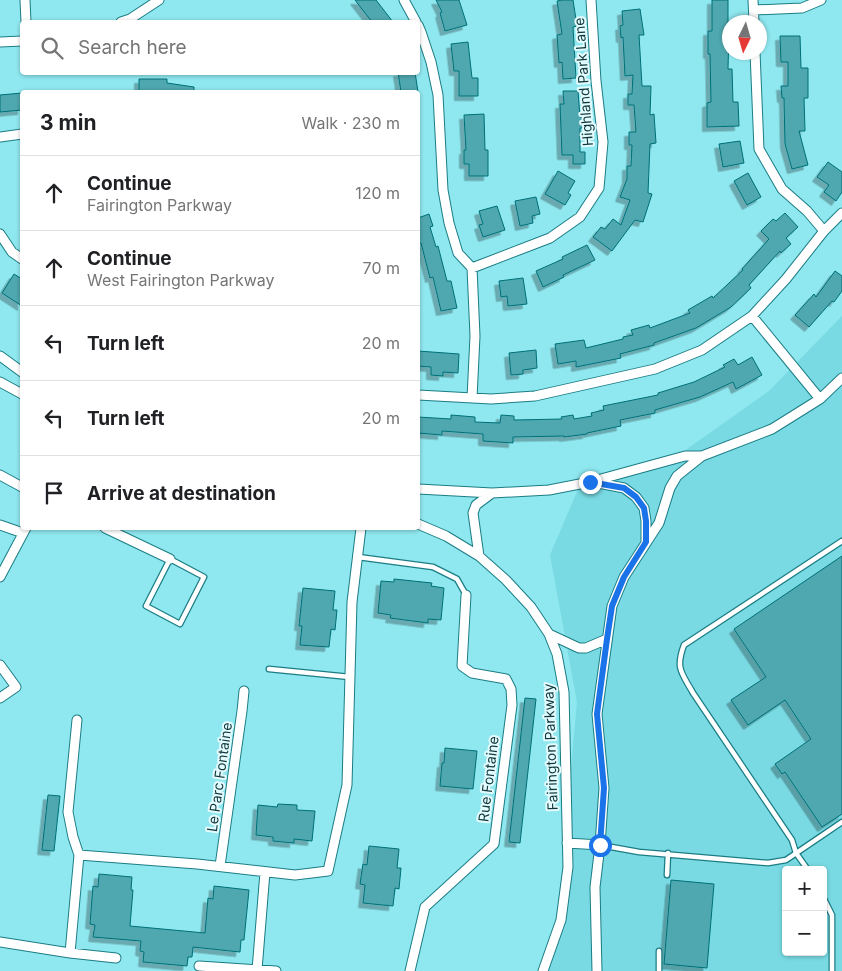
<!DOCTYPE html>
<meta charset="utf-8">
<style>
:root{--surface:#fff;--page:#f6f6f6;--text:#202124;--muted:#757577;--line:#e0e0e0}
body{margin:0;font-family:Inter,sans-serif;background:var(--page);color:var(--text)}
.controls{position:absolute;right:15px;bottom:15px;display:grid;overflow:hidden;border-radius:5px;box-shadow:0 1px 4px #0004}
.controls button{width:45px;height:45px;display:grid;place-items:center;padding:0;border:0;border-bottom:1px solid var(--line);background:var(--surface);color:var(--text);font:25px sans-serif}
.compass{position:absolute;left:722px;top:15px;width:45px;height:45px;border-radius:50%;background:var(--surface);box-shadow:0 1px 4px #0004;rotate:185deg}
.stop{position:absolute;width:15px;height:15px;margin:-11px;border:4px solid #1a73e8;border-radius:50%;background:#fff}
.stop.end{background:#1a73e8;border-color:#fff;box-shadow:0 1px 5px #0008}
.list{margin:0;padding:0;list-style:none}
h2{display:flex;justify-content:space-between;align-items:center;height:65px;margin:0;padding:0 20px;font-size:21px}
h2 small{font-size:16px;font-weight:400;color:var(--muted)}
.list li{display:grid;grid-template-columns:32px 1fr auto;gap:15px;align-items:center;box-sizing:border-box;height:75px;padding:0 20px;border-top:1px solid var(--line)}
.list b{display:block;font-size:19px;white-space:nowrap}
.list p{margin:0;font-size:16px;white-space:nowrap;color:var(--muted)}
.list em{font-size:16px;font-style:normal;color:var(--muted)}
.icon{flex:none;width:28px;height:28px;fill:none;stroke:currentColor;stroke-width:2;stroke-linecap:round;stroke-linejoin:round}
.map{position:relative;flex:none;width:842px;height:971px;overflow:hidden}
.search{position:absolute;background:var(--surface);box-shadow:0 1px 4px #0004;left:20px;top:20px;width:400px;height:55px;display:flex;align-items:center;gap:12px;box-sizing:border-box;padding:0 18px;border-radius:5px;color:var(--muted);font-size:19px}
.panel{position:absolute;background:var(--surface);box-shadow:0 1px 4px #0004;left:20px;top:90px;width:400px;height:440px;border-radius:5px}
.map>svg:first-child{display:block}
.built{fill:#79dae3;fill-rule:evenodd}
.building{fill:#4fa7af;stroke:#007078;filter:url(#shadow)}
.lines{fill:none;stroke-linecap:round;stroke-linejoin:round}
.service-casing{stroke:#1b7d84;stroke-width:7}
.minor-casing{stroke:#1b7d84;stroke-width:11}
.service{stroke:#fff;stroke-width:4.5}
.minor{stroke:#fff;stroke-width:9}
.route{stroke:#1a73e8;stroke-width:6}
.labels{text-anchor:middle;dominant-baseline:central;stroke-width:4;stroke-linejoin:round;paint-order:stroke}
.street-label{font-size:14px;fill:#11373a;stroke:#e4fcff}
</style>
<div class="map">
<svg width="842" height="971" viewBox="0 0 842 971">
<defs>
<filter id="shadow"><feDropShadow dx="-4.5" dy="4.5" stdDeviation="0" flood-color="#0004"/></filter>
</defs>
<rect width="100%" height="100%" fill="#8fe7ef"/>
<!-- built -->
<path class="built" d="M842,316v655h-296l8,-14 23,-255 -27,-147 32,-75 81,-14 106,-75zM786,870h37v82h-37z"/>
<!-- building -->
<path class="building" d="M355,0h21l17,22h-21z
M436,0h23l8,25 -22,6 -5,-18 2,-1z
M562,0h11l4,26 -4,1 3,51 -13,1 -1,-17 -3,1 -2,-28 5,-1 -5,-33z
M712,0h16v32h1l-1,37h4l1,33h5l1,24 -32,1v-24l4,-1 -1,-48h-2v-23h4z
M640,9l4,26h-5l3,51h9l-1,29 4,-1 2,29 -6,1 -2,49 4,1 -9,28 -8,-2 -23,31 -19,-14 8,-10 4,2 8,-10 8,6 9,-25 -10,-3 7,-18v-13h4l1,-21h-3v-13h7l-2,-27h-6v-11h4l1,-19 -8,1 -2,-39 -2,1 -1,-12 3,-1 -1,-14z
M780,36h20l1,32h7v30h-4l1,33h-6l9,34 -16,4 -7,-25 -1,-46h-2l-1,-12h7v-24h-7z
M468,42l4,36h6v18h-19v-25h-5l-3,-27z
M398,72h17l3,20h-17z
M139,79h28v4l27,4v5h-55z
M563,91h15l2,26h4l1,11h-5v24h5v12h-12v-9h-11l-2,-51h4z
M22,93v17l-22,2v-17z
M484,114l1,36h3v26h-19v-12h-5v-14h2l-2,-35z
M740,141l4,22 -21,4 -4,-23z
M828,162l14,10v20l-6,9 -12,-9 5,-7 -12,-8z
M558,171l17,10 -7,12 3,2 -6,10 -20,-11z
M748,173l13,24 -14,8 -13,-24z
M536,197l4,17 -8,2 1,7 -13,3 -5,-25z
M497,206l8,24 -22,7 -4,-12 4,-1 -4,-13z
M785,213l13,14 -12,11 5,6 -10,9 -1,-2 -31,34 2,3 -20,19 -35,21 -42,15v2l-34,9 1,4 -45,9v-6l-18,3 -3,-20 29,-4 2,8 37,-9v-2l10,-2 -2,-5 18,-5 1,3 40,-15 -2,-3 24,-14 1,2 30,-28 -1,-1 27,-30 -8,-8 12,-12 3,2z
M429,214l4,12 -3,1 6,20 2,-1 9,35h4l6,27 -16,3 -8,-34 -3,1 -9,-35 -3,2v-27z
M587,245l8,15 -32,15 1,2 -21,10 -7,-16 27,-12 -1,-2z
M835,271l7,5v15l-8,11 -2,-1 -23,26 -14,-12 19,-21 2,3z
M14,274l8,5v27l-20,-13z
M523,278l4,26 -19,2 -1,-10 -6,1 -2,-16z
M536,350l1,18 -14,2v4l-12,1 -2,-22z
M418,351l41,3 -1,19 -15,-1v4l-12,-1v-8l-13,-1z
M752,357l10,18 -26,14 -3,-7 -33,15 -45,13v3l-35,7 1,6 -34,7v1l-23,3v-1l-51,1v6l-30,-2v-7l-41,-3v4l-24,-2v-16l33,2v-4l24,2v5l25,1 1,-8 13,1v4l48,-1 -1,-2 12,-2 1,4 18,-3 -1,-3 13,-3 -1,-4 55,-11v-2l36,-11 31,-15 -2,-2 11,-6 4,6z
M842,556v258l-20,13 -37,-55 -3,2 -7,-10 36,-25 -26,-39 -37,25 -17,-25 35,-23 -32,-48z
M394,579l38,4 -1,3 13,2 -3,32 -13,-1v4l-23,-3 -15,-2 1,-3 -13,-2 3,-32 13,1z
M303,588l32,3 -2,19h4l-2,20 -4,-1 -2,18 -29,-2 2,-19h-3z
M525,698l11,1 -16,144 -11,-1z
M445,748l32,3 -4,38 -33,-3 2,-23h2z
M48,795l12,1 -6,55 -12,-1z
M278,804l19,1v5l18,1 -3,30 -18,-2v4l-21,-2v-4l-17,-2 2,-30 19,2z
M369,846l30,3 -2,19h4l-2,21 -4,-1 -2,18 -30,-3 2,-18 -5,-1 3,-20 4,1z
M99,874l33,3 -1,13h2l-3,36 75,7 3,-35 5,1 1,-13 35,4 -5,50h-3l-1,12 -47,-5 -1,10h-4l-1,9 -44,-4 1,-10 -4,-1 1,-10 -48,-4 2,-12 -5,-1 3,-38 5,1z
M671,880l43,4 -7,84 -43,-4z"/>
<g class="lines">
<!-- service casing -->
<g class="service-casing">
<path id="service" d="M358,557l75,10 24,12 9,16
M170,559l34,18 -24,47 -34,-18z
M269,669l81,8
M600,845l39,7 129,11 18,-3 56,-38
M808,870l-12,-17 -4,-13 -99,-147c-11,-20 -18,-24 -9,-48l158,-104
M667,875l1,-22
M823,897l9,18v56
M659,951v20"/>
</g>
<!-- minor casing -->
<g class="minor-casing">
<path id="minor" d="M25,0l1,22
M404,0l12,22
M753,0l1,22
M754,10l48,-2 19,-8
M121,22l9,-3 29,-19
M418,25l3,7 10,30 7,33 5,95 6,33 9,30 14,15 3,68 -3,62
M0,42l22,-1
M755,52l4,97 23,40 25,22 17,20
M0,137l22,-3
M0,234l12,18 10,7
M472,268l78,-30 30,-21 19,-29 4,-46 -7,-61 -5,-81
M752,316l68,83
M0,356l22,16
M0,382l22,12
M418,395l73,4 44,-3 120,-27 47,-19 50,-34 34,-37 38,-48 18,-18
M0,475l22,12
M593,482l31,6 12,9 8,11 2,13v21
M418,489l74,4 57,-3 41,-8 95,-26h17
M418,524l28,12 33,20 27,24 25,27 18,27 8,20 7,38 4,175 -7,53 -18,51
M0,525l23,8
M105,528l65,31
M479,556l-6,-43 3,-8 16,-12
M0,577l26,-49
M549,634l30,14h7l21,-9
M0,665l16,22 -16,11
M567,843l33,2
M79,855l118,9 98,11 33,-4 19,-86 5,-183 9,-74
M220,866l22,-155 2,-20
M0,942l70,11 46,5
M70,953l9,-98 -6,-18 -5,-25 9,-92
M199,966l77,5
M257,970l8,-98
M410,971l15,-64 69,-63 18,-139 -1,-16 -5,-10 -34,-6 -10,-7 4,-71
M597,971l-2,-84 5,-42 4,-57 -7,-74 15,-108 12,-29 35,-54 11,-35 7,-12 25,-20 70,-27 48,-30 22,-21"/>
</g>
<!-- service -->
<use href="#service" class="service"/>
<!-- minor -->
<use href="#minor" class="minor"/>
</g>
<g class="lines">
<!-- route -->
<path class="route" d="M590,482l34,6 12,9 8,11 2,13v21l-22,35 -12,29 -5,33 -10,75 7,74 -4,57"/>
</g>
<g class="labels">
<!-- street labels -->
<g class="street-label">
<text transform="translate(583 82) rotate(-94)">Highland Park Lane</text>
<text transform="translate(550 747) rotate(-92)">Fairington Parkway</text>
<text transform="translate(219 777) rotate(-82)">Le Parc Fontaine</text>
<text transform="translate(488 779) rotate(-83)">Rue Fontaine</text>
</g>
</g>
</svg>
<div class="controls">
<button>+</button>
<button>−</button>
</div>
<svg class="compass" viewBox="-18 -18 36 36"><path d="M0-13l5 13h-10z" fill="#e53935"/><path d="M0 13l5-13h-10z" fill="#757577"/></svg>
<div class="stop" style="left:600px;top:845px"></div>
<div class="stop end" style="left:590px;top:482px"></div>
<div class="search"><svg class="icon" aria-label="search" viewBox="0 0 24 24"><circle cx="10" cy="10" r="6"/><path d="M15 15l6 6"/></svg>Search here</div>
<section class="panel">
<h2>3 min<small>Walk · 230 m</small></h2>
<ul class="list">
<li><svg class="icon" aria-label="ahead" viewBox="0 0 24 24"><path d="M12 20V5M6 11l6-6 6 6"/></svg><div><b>Continue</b><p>Fairington Parkway</p></div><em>120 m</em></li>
<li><svg class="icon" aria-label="ahead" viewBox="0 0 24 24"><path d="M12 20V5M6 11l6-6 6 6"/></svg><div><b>Continue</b><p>West Fairington Parkway</p></div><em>70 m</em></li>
<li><svg class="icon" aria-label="left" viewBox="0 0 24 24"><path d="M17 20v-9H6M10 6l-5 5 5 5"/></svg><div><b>Turn left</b></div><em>20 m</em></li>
<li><svg class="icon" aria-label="left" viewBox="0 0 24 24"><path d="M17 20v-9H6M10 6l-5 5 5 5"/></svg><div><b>Turn left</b></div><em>20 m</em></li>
<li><svg class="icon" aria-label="arrive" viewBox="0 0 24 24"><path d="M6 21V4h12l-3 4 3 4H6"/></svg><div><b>Arrive at destination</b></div></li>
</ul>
</section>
</div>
